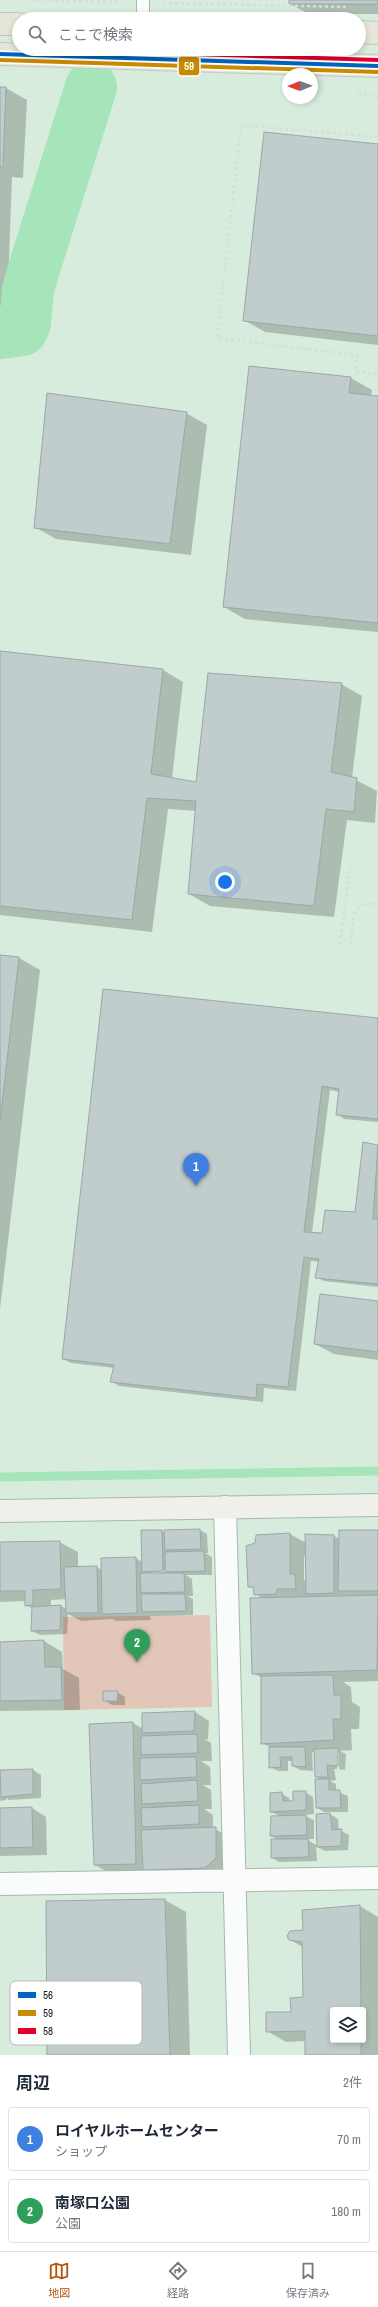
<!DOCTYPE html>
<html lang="ja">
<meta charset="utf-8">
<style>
:root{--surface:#fff;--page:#f2f2f3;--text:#1f2937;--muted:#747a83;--line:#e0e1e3;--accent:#b45309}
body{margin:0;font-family:"Archivo Narrow","Noto Sans JP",sans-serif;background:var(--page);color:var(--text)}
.controls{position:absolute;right:12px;bottom:12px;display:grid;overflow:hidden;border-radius:4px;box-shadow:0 2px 6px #0003}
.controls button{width:36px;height:36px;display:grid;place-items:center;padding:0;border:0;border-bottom:1px solid var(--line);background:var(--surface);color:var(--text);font:20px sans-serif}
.compass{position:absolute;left:282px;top:68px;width:36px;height:36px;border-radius:50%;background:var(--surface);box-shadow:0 2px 6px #0003;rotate:269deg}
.you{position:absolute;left:225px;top:882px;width:14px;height:14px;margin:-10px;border:3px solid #fff;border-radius:50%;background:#1a73e8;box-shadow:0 0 0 6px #1a73e833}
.badge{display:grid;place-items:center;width:26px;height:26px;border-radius:50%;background:var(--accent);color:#fff;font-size:13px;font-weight:700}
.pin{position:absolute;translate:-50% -33px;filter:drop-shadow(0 1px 2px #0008)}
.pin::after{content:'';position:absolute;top:21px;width:14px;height:12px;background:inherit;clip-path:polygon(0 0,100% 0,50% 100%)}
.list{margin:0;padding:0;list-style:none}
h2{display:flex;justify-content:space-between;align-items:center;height:52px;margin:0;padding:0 16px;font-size:17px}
h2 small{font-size:13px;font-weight:400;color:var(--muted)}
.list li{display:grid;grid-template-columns:26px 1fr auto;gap:12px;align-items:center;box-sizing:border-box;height:64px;margin:0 8px 8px;padding:0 8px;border:1px solid var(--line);border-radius:4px}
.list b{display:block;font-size:15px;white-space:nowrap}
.list p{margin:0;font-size:13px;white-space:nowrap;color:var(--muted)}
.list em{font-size:13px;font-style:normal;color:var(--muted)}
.icon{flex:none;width:22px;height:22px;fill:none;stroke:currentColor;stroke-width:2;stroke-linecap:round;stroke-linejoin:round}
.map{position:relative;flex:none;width:378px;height:2055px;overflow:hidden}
.search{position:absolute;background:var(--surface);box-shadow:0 2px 6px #0003;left:12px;right:12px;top:12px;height:44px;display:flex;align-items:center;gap:10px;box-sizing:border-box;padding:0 14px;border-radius:22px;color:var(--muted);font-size:15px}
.sheet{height:196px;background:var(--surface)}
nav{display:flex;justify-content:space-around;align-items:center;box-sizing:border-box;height:56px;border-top:1px solid var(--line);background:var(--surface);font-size:11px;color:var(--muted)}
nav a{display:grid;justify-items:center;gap:2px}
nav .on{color:var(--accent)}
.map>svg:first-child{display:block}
.green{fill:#e2c7b8}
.shadow{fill:#0003;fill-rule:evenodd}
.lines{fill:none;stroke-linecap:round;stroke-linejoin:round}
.stream{stroke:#a5e5b9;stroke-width:9}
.river{stroke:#a5e5b9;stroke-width:52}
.building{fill:#c1cccd;stroke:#9ca7a7}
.lane-casing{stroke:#a8b8ac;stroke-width:14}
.street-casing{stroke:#a8b8ac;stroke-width:24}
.secondary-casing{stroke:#a8b8ac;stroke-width:24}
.primary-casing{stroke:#c0cac3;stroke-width:24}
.path{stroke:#d7deda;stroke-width:2.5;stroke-dasharray:3 3;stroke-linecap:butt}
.lane{stroke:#f9fcfa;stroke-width:12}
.street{stroke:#f9fcfa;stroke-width:22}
.secondary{stroke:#eff0e9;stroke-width:22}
.primary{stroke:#e5e5d8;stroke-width:22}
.bus-1-casing{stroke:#fff;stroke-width:7}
.bus-2-casing{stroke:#fff;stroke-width:7}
.bus-3-casing{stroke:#fff;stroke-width:7}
.bus-1{stroke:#0065bd;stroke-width:4}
.bus-2{stroke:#c88a03;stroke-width:4}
.bus-3{stroke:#e4002b;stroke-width:4}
.key{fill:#fff;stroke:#b6bbb8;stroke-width:1}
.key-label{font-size:11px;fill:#0d1b11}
.line-badge{stroke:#fff;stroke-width:1.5}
.badge-label{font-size:11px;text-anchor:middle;font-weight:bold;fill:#fff}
</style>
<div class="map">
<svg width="378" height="2055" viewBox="0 0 378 2055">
<rect width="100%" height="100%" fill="#d7ecdd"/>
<!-- green -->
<path class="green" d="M210,1615l2,92 -148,3 -1,-93z"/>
<!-- shadow -->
<path class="shadow" d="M290,0h88v14h-69l-19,-10z
M0,88h6l21,12 -4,78 -11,-1 -5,138h-7z
M378,145v200l-113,-13 -21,-12z
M351,378l21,12 -1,6 7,1v235l-133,-13 -21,-12z
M186,413l21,12 -16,130 -135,-16 -21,-12z
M0,652l163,18 20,12 -11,97 24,4 145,-99 21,12 -10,82 25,13 -2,32 -28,-3 -13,97 -124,-11 -21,-12 8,-83 -29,-2 -16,123 -152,-17z
M0,956l19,2 21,12 -40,339z
M378,1019v103l-34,-3 -7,-5 2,-22 -9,-2 -18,143 11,1 33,-20 7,-71 15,3v141l-54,-6 -8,-4 4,-15 -9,-1 -15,130 -32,-3 -1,14 -144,-16 -8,-5 4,-13 -44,-5 -8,-4z
M378,1302v58l-44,-6 -19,-10z
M200,1530l7,4 1,19h-3l7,4v18h-26l6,4 1,17h-6l6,3v16l-43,1 1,4 -34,1 -5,-2 -31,2 -13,-7 -1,20 -27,1 -8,-4 1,-22 -7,-4v-4l-26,1v-59l59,-1 19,10v15h19l5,3 33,-12 8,4 -1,-31h20l3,2zM168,1570v2l-18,1v-2zM66,1599l1,10 -6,-3 -10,1v-7z
M378,1531v150l-35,1 8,5 1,15 8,5 -1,22h-8l1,21 -12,1 6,3 -1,16 -6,-1v-17h-2v17h-3l2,11 -6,1 6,3v7l12,5v16h-24l-7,-4 5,-28 -6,-3 -1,-25h-3l1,19 -13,-1 -7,-4v-5h-5v10h-10l-8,-4v-20l-8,-4v-65l-9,-5 9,-75 -7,-4 -1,-5 -5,-3 41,-52 16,9v-8l28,1 6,3zM306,1555v26l-2,-1v-24z
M44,1641l18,11 1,17 16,9 1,32 -80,1v-68z
M117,1692l8,5v8h-13l-8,-5z
M195,1712l14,9 -1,18h-3l6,4 1,18h-11l9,6 1,18h-8l8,5 1,19h-8l9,6v13l17,9v29l-10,10 -107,-1 -18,-10 38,-142 10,6v-15z
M33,1770l8,5v23l-32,2 -3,-2v2l-6,1 1,-30z
M305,1792l8,5 1,17 -11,1 11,5v19h-8l12,7 12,-32 8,5 1,11 10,5 -1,15 -23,1 -9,-5 1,15 -38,1 -7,-4 6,-18 -7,-4 9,-20 -9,-4 10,-19 8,5 1,4h4z
M32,1808l14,9 1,38 -47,1v-47z
M165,1900l21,12 4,143h-142z
M360,1906l18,11v138h-72v-14l-20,1 -19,-11 25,-18 12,-15 -1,-51 -13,-7 14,-9zM333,2010h30v30h-30z"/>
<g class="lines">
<!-- stream -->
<path class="stream" d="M0,1477l378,-6"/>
<!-- river -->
<path class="river" d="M0,333l22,-3 3,-7 3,-33 5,-18 58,-185"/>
</g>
<!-- building -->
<path class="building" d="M289,0h89v4h-89z
M0,87h6l-3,80h-3z
M264,132l114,12v192l-135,-15z
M249,366l102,11 -2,16 29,3v227l-155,-16z
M47,393l140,19 -17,132 -136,-16z
M0,651l163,18 -12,105 45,8 12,-109 134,10 -11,89 26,6 -3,34 -28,-3 -12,97 -126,-12 8,-93 -49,-3 -15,122 -132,-14z
M0,955l19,2 -19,164z
M103,989l275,29v101l-42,-4 3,-26 -17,-3 -18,146 18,1 3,-23 30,2 8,-70 15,3 -5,74h5v65l-63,-6 4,-19 -15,-2 -16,130 -31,-3 -1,14 -146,-16 4,-17 -52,-6z
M320,1294l58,7v51l-64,-8z
M200,1529l1,20 -36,1 -1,-20z
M141,1530h21l1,41 -21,1z
M339,1530h39v61h-40z
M290,1533v41h5l1,15h-19l-1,5 -22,1 -1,-8h-5l-2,-41 9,-3 1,-8z
M305,1534l29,1v58l-28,1z
M60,1541l1,48 -28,1v15l-8,1v-15h-25v-49z
M204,1551l1,20 -40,1v-20z
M136,1557l1,56 -35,1 -1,-56z
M97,1566l1,47h-32l-2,-46z
M140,1573h44l1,19 -44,1z
M141,1594h44l1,17 -44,1z
M378,1595l-1,75 -125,4 -2,-76z
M61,1605l-1,25 -29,1 1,-24z
M44,1640l1,27h16l1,33 -62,1v-59z
M333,1675l1,20h7v24h-8l1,21 -73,4v-68z
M103,1691h15l-1,10h-14z
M195,1711l-1,20 -52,2v-20z
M133,1722l3,142 -42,1 -5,-141z
M197,1734l1,19 -57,2v-19z
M269,1747h36l1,20 -14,-1v-9h-12l1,10 -12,1z
M338,1748v18l-11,-1 1,12h-13l-1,-28z
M196,1757l1,20 -57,3v-22z
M33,1769v25l-32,3 -1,-27z
M315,1779h14v11h11l1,18h-25z
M197,1780l1,21 -56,3 -1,-20z
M293,1791h13v19l-36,2v-19l12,-1 1,9h10z
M199,1805v19l-57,3 -1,-19z
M32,1807l1,40 -33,1v-40z
M330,1813l2,17 10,-1 -1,17 -24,1 -1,-33z
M306,1815l1,20 -37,1 1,-20z
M216,1827v31l-11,10 -62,2 -2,-40z
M271,1839h37l1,18 -38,1z
M165,1899l5,156h-123l-1,-154z
M360,1905l1,105h-28v30h28v15h-56v-24l-39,1v-20h25l-1,-14 13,-1 -1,-55 -13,-2 -2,-4 3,-5 13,-1 -1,-20z"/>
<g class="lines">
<!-- lane casing -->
<g class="lane-casing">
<path id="lane" d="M143,0v19"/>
</g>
<!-- street casing -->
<g class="street-casing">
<path id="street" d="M225,1507l14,548
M0,1884l378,-6"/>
</g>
<!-- secondary casing -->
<g class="secondary-casing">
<path id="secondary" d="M0,1511l378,-6"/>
</g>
<!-- primary casing -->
<g class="primary-casing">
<path id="primary" d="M0,24h19
M359,32l19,1
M0,54l378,12"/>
</g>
<!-- path -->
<path class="path" d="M31,0l91,2
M163,3l185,4
M358,93l20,4
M378,137l-137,-12 -24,213 140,17 -1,17 22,2
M340,944l10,-78
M351,944l3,-30 6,-9 18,-2"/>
<!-- lane -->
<use href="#lane" class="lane"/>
<!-- street -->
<use href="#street" class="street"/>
<!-- secondary -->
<use href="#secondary" class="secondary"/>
<!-- primary -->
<use href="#primary" class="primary"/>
<!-- bus-1 casing -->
<g class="bus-1-casing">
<path id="bus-1" d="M0,54l378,12"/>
</g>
<!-- bus-2 casing -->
<g class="bus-2-casing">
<path id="bus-2" d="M0,60l378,12"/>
</g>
<!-- bus-3 casing -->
<g class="bus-3-casing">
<path id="bus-3" d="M32,49l346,11"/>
</g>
<!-- bus-1 -->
<use href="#bus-1" class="bus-1"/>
<!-- bus-2 -->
<use href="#bus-2" class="bus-2"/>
<!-- bus-3 -->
<use href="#bus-3" class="bus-3"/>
</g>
<!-- legend -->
<rect x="10" y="1981" width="132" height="64" rx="6" class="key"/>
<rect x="18" y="1992" width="18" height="6" fill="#0065bd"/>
<rect x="18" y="2010" width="18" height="6" fill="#c88a03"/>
<rect x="18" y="2028" width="18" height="6" fill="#e4002b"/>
<g class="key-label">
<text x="43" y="1999">56</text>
<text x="43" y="2017">59</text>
<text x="43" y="2035">58</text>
</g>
<rect class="line-badge" x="178" y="56" width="22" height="20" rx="4" fill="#c88a03"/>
<g class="badge-label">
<text x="189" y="70">59</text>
</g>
</svg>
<div class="controls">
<button><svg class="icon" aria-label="layers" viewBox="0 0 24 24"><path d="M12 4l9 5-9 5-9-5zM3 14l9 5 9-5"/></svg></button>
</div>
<svg class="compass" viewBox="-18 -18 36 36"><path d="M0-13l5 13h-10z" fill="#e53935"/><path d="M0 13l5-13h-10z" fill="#747a83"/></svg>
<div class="you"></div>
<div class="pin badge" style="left:196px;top:1186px;background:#3f7fe0">1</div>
<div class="pin badge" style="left:137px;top:1662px;background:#2e9e5b">2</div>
<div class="search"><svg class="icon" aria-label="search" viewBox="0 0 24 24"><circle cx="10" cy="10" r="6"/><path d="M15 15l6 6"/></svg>ここで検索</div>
</div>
<section class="sheet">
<h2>周辺<small>2件</small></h2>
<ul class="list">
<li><span class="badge" style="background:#3f7fe0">1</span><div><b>ロイヤルホームセンター</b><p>ショップ</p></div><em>70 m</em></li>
<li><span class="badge" style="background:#2e9e5b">2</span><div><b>南塚口公園</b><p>公園</p></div><em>180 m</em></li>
</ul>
</section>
<nav>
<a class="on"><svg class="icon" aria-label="map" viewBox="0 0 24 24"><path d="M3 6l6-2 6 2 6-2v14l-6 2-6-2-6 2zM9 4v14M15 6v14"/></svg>地図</a>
<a><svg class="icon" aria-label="directions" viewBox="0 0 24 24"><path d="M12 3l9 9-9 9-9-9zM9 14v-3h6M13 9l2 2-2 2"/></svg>経路</a>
<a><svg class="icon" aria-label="saved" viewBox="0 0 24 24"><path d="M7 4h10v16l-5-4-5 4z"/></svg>保存済み</a>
</nav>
